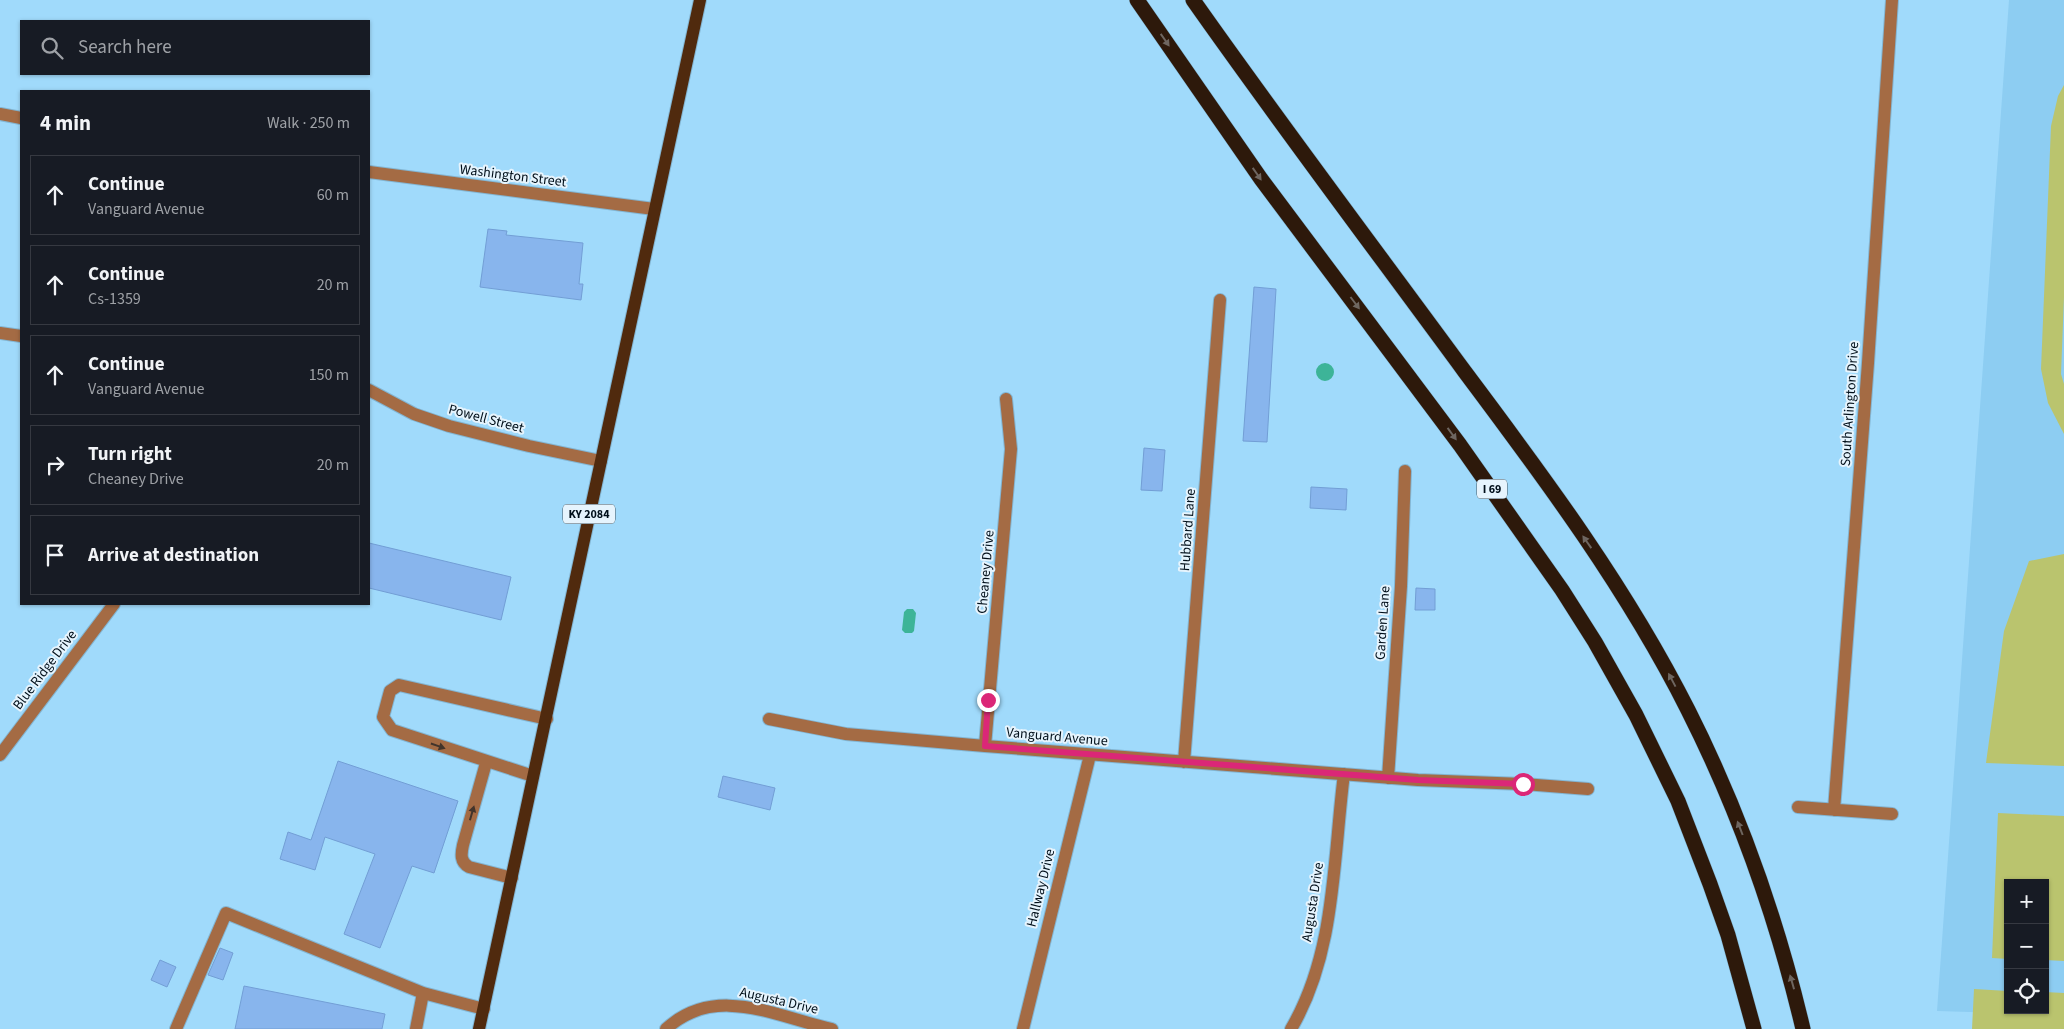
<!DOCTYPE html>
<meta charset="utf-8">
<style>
:root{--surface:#171b24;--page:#20242c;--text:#f1f3f6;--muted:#9ea1a6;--line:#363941}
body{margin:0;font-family:"Source Sans 3",sans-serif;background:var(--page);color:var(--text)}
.controls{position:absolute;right:15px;bottom:15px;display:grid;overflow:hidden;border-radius:0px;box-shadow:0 1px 4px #0004}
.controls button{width:45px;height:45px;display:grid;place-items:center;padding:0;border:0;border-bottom:1px solid var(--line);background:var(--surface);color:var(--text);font:25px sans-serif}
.stop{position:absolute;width:15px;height:15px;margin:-11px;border:4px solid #db2777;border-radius:50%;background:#fff}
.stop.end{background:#db2777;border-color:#fff;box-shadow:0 1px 5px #0008}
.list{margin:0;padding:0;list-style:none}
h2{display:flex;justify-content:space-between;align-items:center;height:65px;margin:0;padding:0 20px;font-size:21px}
h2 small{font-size:16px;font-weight:400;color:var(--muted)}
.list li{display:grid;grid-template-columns:32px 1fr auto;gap:15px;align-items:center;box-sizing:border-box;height:80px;margin:0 10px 10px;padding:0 10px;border:1px solid var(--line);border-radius:0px}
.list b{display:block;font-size:19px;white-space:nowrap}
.list p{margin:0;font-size:16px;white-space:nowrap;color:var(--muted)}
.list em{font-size:16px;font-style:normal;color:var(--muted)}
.icon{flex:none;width:28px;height:28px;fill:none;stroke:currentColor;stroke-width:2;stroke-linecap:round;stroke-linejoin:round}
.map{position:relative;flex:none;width:2064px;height:1029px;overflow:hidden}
.search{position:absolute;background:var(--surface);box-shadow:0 1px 4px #0004;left:20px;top:20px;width:350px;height:55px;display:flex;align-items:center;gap:12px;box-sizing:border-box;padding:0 18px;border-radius:0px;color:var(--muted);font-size:19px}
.panel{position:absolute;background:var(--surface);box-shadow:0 1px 4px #0004;left:20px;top:90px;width:350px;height:515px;border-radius:0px}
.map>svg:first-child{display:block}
.built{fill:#8dcdf2;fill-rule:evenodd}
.green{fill:#bac46e}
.water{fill:#3db498}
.building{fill:#88b5ed;stroke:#729ed5}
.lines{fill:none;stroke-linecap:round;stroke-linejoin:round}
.minor-casing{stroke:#83b5d2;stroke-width:14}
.major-casing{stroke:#83b5d2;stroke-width:14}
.highway-casing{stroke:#83b5d2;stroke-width:16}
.minor{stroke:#a46b44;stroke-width:12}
.major{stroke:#502a0e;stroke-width:12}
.highway{stroke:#2d190b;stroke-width:15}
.oneway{fill:#6e6660}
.oneway2{fill:#42342b}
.route{stroke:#db2777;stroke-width:6}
.labels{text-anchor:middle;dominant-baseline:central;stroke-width:4;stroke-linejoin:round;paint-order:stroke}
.shield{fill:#e6f4fd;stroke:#45545e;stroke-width:1}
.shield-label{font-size:12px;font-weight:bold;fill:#000f1a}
.street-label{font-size:14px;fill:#000f1a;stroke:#e6f4fd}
</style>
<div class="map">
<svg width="2064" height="1029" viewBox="0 0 2064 1029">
<rect width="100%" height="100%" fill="#a0dafb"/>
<!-- built -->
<path class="built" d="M2009,0h55v1015l-127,-4zM2008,883h37v127h-37z"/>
<!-- green -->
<path class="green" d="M2064,85v212l-3,77 3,10v50l-16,-31 -7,-34 10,-243 7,-30z
M2064,554v212l-78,-3 18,-132 25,-70z
M1998,813l66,3v145l-19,-1v-77h-37v76l-16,-1z
M1974,989l34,2v19h37v-18l19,1v36h-92z"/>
<!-- water -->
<path class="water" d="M1316 372a9 9 0 1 1 18 0a9 9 0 1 1-18 0Z
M907,609h6l3,4 -2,18 -2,2h-7l-3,-3 2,-18z"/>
<!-- building -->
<path class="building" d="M488,229l19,2 -1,4 77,8 -4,41h4l-2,16 -101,-13z
M1254,287l22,2 -9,153 -24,-1z
M1144,448l21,2 -3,41 -21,-1z
M1311,487l36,2 -1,21 -36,-2z
M369,543l142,34 -10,43 -132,-32z
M1416,588l19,1v21h-20z
M338,761l120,40 -24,72 -22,-7 -32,82 -36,-14 31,-80 -50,-17 -10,33 -35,-11 8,-27 23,8z
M723,776l52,12 -5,22 -52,-13z
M220,948l13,5 -10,27 -15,-5z
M160,960l16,7 -9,20 -16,-7z
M244,986l141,28 -3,15h-147z"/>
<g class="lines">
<!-- minor casing -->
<g class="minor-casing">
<path id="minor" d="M0,114l21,4
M369,172l285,37
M0,333l21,3
M369,390l45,24 35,12 80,20 72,15
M769,719l77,15 139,12 433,34 105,4 65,5
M985,746l26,-297 -5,-50
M0,755l114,-151
M1184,762l36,-462
M486,763l-23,82c-2,9 -3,17 6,22l43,11
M533,776l-141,-46 -9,-13 7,-26 9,-6 148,34
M1388,778l13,-192 4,-115
M1798,807l94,7
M1834,810l34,-447 24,-363
M176,1029l50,-116 197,80 61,16
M416,1029l7,-36
M666,1029c50,-46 110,-12 166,0
M1023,1029l67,-274
M1291,1029c45,-76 42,-170 53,-255"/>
</g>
<!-- major casing -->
<g class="major-casing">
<path id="major" d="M479,1029l221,-1029"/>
</g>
<!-- highway casing -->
<g class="highway-casing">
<path id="highway" d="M1137,0l124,179 199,266 102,145 33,52 41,73 42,86 32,83 18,51 26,94
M1193,0c88,125 181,248 272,372 81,108 162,217 223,338 51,101 89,209 115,319"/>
</g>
<!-- minor -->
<use href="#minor" class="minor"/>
<!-- major -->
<use href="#major" class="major"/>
<!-- highway -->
<use href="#highway" class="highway"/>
</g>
<!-- one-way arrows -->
<defs><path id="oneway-solid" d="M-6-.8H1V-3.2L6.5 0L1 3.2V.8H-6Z" transform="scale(1.25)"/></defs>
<g class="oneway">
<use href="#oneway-solid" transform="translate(1165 40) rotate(55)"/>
<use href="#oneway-solid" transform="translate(1257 174) rotate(55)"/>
<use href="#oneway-solid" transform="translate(1355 303) rotate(53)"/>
<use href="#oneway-solid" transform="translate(1452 434) rotate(54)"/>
<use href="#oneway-solid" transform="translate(1587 542) rotate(-125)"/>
<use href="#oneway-solid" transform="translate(1672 680) rotate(-118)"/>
<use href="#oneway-solid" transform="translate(1740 828) rotate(-111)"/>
<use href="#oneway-solid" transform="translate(1792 982) rotate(-106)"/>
</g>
<g class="oneway2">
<use href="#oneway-solid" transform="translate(438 746) rotate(19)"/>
<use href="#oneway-solid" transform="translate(472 813) rotate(-74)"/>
</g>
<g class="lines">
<!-- route -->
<path class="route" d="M988,700l-3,46 433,34 105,4"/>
</g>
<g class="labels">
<!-- shield labels -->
<g class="shield">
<rect x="1477" y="479.5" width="30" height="19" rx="4"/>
<rect x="563" y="504.5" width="52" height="19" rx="4"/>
</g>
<g class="shield-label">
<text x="1492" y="489">I 69</text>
<text x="589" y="514">KY 2084</text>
</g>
<!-- street labels -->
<g class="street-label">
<text transform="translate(513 176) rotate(7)">Washington Street</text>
<text transform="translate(1850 404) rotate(-86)">South Arlington Drive</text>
<text transform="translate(486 419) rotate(15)">Powell Street</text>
<text transform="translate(1188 530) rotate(-86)">Hubbard Lane</text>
<text transform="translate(986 572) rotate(-85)">Cheaney Drive</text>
<text transform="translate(1383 623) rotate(-86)">Garden Lane</text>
<text transform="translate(45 670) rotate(-53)">Blue Ridge Drive</text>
<text transform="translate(1057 737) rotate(5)">Vanguard Avenue</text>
<text transform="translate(1041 888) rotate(-76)">Hallway Drive</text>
<text transform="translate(1313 902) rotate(-81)">Augusta Drive</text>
<text transform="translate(779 1001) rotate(13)">Augusta Drive</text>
</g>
</g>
</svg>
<div class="controls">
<button>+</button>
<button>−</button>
<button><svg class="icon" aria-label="locate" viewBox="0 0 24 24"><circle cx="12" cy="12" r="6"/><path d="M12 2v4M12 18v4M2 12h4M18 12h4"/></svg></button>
</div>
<div class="stop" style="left:1523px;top:784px"></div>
<div class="stop end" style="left:988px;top:700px"></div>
<div class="search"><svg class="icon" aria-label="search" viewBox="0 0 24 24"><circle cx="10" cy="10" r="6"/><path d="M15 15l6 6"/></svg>Search here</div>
<section class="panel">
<h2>4 min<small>Walk · 250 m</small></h2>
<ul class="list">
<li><svg class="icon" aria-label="ahead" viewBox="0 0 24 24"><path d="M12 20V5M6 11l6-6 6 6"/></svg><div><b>Continue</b><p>Vanguard Avenue</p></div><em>60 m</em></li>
<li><svg class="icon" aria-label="ahead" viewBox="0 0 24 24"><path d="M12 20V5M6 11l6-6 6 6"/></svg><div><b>Continue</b><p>Cs-1359</p></div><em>20 m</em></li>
<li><svg class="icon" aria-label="ahead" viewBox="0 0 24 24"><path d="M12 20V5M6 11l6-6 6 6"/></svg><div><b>Continue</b><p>Vanguard Avenue</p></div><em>150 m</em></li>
<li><svg class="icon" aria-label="right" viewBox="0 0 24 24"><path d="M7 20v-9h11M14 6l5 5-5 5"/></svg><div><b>Turn right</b><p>Cheaney Drive</p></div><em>20 m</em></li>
<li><svg class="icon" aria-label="arrive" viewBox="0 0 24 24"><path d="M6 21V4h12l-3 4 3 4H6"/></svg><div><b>Arrive at destination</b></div></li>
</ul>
</section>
</div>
